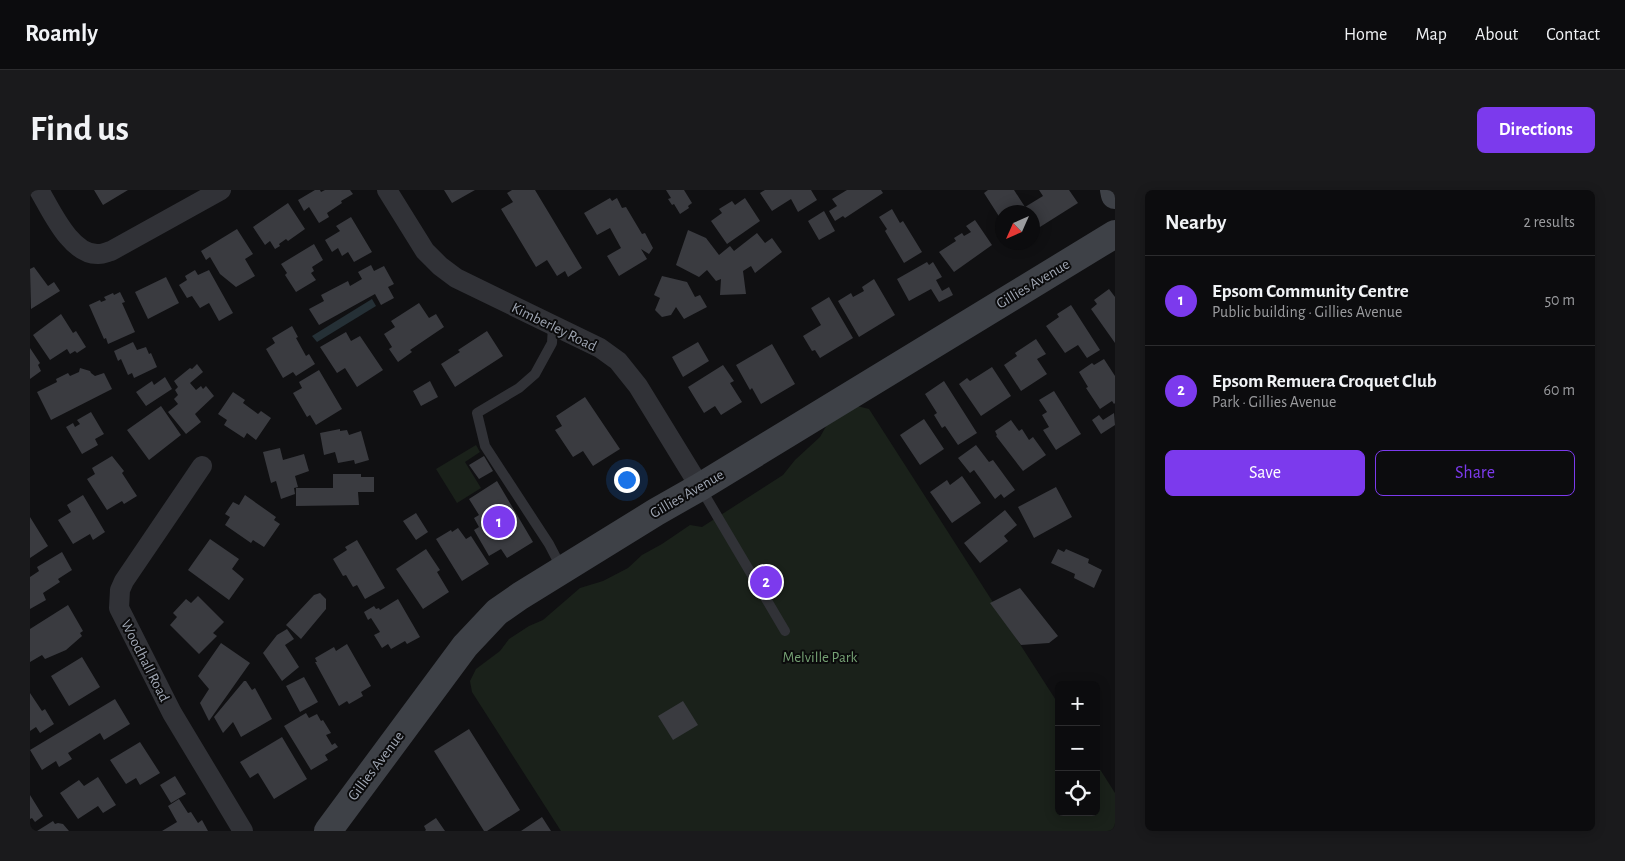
<!DOCTYPE html>
<meta charset="utf-8">
<style>
:root{--surface:#0c0c0e;--page:#1a1a1c;--text:#f1f3f6;--muted:#9a9b9e;--line:#2c2c2e;--accent:#7c3aed}
body{margin:0;font-family:"Alegreya Sans",sans-serif;background:var(--page);color:var(--text)}
.controls{position:absolute;right:15px;bottom:15px;display:grid;overflow:hidden;border-radius:8px;box-shadow:0 2px 12px #0003}
.controls button{width:45px;height:45px;display:grid;place-items:center;padding:0;border:0;border-bottom:1px solid var(--line);background:var(--surface);color:var(--text);font:25px sans-serif}
.compass{position:absolute;left:965px;top:15px;width:45px;height:45px;border-radius:50%;background:var(--surface);box-shadow:0 2px 12px #0003;rotate:225deg}
.you{position:absolute;left:596px;top:289px;width:18px;height:18px;margin:-12px;border:4px solid #fff;border-radius:50%;background:#1a73e8;box-shadow:0 0 0 8px #1a73e833}
.badge{display:grid;place-items:center;width:32px;height:32px;border-radius:50%;background:var(--accent);color:#fff;font-size:16px;font-weight:700}
.pin{position:absolute;translate:-50% -50%;border:2px solid #fff;box-shadow:0 1px 5px #0006}
.list{margin:0;padding:0;list-style:none}
h2{display:flex;justify-content:space-between;align-items:center;height:65px;margin:0;padding:0 20px;font-size:21px}
h2 small{font-size:16px;font-weight:400;color:var(--muted)}
.list li{display:grid;grid-template-columns:32px 1fr auto;gap:15px;align-items:center;box-sizing:border-box;height:90px;padding:0 20px;border-top:1px solid var(--line)}
.list b{display:block;font-size:19px;white-space:nowrap}
.list p{margin:0;font-size:16px;white-space:nowrap;color:var(--muted)}
.list em{font-size:16px;font-style:normal;color:var(--muted)}
.actions{display:flex;gap:10px;padding:15px 20px}
.actions a{flex:1;padding:11px 0;border:1px solid var(--accent);border-radius:8px;text-align:center;font-size:18px;color:var(--accent)}
.actions .main{background:var(--accent);color:#fff}
.icon{flex:none;width:28px;height:28px;fill:none;stroke:currentColor;stroke-width:2;stroke-linecap:round;stroke-linejoin:round}
.map{position:relative;flex:none;width:1085px;height:641px;overflow:hidden;border-radius:8px}
header{display:flex;align-items:center;gap:30px;box-sizing:border-box;height:70px;padding:0 25px;background:var(--surface);border-bottom:1px solid var(--line)}
header strong{font-size:24px}
nav{display:flex;gap:28px;margin-inline-start:auto;font-size:18px}
.intro{display:flex;align-items:center;justify-content:space-between;box-sizing:border-box;height:120px;padding:0 30px}
h1{margin:0;font-size:35px}
.button{padding:12px 22px;border-radius:8px;background:var(--accent);color:#fff;font-size:18px;font-weight:700}
main{display:flex;gap:30px;padding:0 30px}
aside{flex:1;background:var(--surface);border-radius:8px;box-shadow:0 2px 12px #0003}
.map>svg:first-child{display:block}
.green{fill:#1a211a}
.water{fill:#253036}
.building{fill:#3a3b40}
.lines{fill:none;stroke-linecap:round;stroke-linejoin:round}
.service{stroke:#313237;stroke-width:10}
.minor{stroke:#313237;stroke-width:20}
.secondary{stroke:#3e4147;stroke-width:28}
.labels{text-anchor:middle;dominant-baseline:central;stroke-width:4;stroke-linejoin:round;paint-order:stroke}
.street-label{font-size:15px;fill:#a0a7b4;stroke:#0b0b0c}
.park-label{font-size:15px;fill:#75a174;stroke:#0b0b0c}
</style>
<header>
<strong>Roamly</strong>
<nav><a>Home</a><a>Map</a><a>About</a><a>Contact</a></nav>
</header>
<div class="intro"><h1>Find us</h1><a class="button">Directions</a></div>
<main>
<div class="map">
<svg width="1085" height="641" viewBox="0 0 1085 641">
<rect width="100%" height="100%" fill="#101012"/>
<!-- green -->
<path class="green" d="M819,214l20,5 190,296v107h37v-49l19,30v38h-554l-89,-139 -2,-11 6,-12 24,-18 9,-12 20,-13 14,-6 37,-32 23,-7 25,-13 14,-13 20,-11 28,-19 12,2 81,-52 12,-15 25,-23 13,-23z
M446,255l4,7 -15,10 16,26 -24,15 -21,-34z"/>
<!-- water -->
<path class="water" d="M342,109l4,7 -59,36 -5,-6z"/>
<!-- building -->
<path class="building" d="M64,0h34l-25,15z
M285,0h5l1,2 4,-2h25l3,4 -12,7 1,2 -15,10 2,4 -10,6 -10,-16 -5,4 -6,-11z
M414,0h31l-23,13z
M482,0h23l47,78 -14,9 -3,-6 -8,5 -10,-16 -11,7 -35,-58 12,-7 -6,-9z
M636,0h18l8,13 -4,3 1,2 -9,6 -6,-10 -2,1 -4,-6 3,-1z
M735,0h46l6,10 -19,12 -7,-13 -19,12 -12,-18z
M817,0h34l2,3 -38,25 -2,-2 -8,5 -6,-10 8,-5 -5,-7z
M958,0h26l11,17 18,-11 -4,-6h30l9,13 -46,29v-20h-30v9l-18,-28z
M580,8l2,3 5,-3 5,10 4,-1 16,27 3,-1 8,15 -4,6 -8,-5 6,10 -28,17 -12,-20 14,-8 -11,-20 -13,7 -13,-22z
M715,8l15,23 -33,23 -16,-23 11,-8 -3,-4 13,-8 3,4z
M258,13l17,26 -17,12 -2,-2 -7,5 1,2 -5,3 -5,-8 -5,4 -12,-18z
M862,19l8,14 3,-2 19,31 -18,11 -19,-32 2,-2 -8,-12z
M794,21l11,20 -16,9 -11,-19z
M321,27l21,35 -18,10 -6,-10 -6,4 -4,-8 -6,4 -7,-12 15,-9 -4,-5z
M945,30l17,25 -38,27 -15,-20 17,-11 -2,-3 8,-5 2,3 7,-4 -5,-6z
M207,39l16,25 -8,5 10,17 -19,11 -16,-13 -10,-17 -4,3 -5,-9z
M658,40l18,8 13,17 11,-9 4,5 23,-18 8,10 7,-5 10,14 -27,21 -4,-7 -8,5 3,23 -26,1 1,-16 -5,2 -9,-11 -8,7 -23,-12z
M284,54l9,16 -11,7 2,4 -3,2 5,7 -20,12 -11,-17 2,-2 -6,-9z
M897,72l2,3 4,-3 9,15 -6,3 6,11 7,-4 4,8 -14,7 -8,-13 -22,12 -12,-22z
M341,75l3,6 10,-5 10,18 -6,3 6,11 -13,7 -6,-11 -56,31 -10,-16 15,-8 -3,-6 27,-14 2,5 12,-7 -4,-7z
M4,77l14,19 6,-4 6,9 -29,18 -1,-40z
M165,80l3,5 11,-5 24,43 -14,8 -10,-18 -9,5 -8,-12 -5,2 -8,-13 8,-5 -2,-4z
M632,86l25,6 8,15 5,-2 7,12 -23,12 -8,-12 -5,8 -9,2 -7,-7 5,-12 -6,-3z
M136,87l13,26 -31,16 -13,-27z
M844,89l21,36 -36,22 -21,-36 13,-8 2,4 11,-6 -2,-4z
M1079,99l6,8v46l-24,-34 6,-5 -3,-4z
M90,102l5,10 -3,1 13,29 -27,12 -2,-6 -2,1 -15,-34 11,-5 1,2 5,-2 -2,-3 9,-4 1,2z
M799,107l24,41 -33,20 -5,-8 -3,1 -9,-15 18,-11 -10,-17z
M389,113l10,15 7,-4 8,13 -34,23 2,2 -14,10 -9,-13 3,-2 -8,-13 11,-7 -4,-6z
M1041,115l29,45 -13,8 -9,-13 -13,8 -19,-27 13,-9 -2,-3z
M31,124l12,19 3,-2 10,16 -9,6 -2,-2 -5,3 -3,-5 -17,11 -17,-25z
M262,136l6,11 -2,1 10,18 3,-2 6,10 -19,12 -3,-4 -10,6 -17,-29 9,-6 -3,-5z
M457,141l16,25 -48,31 -14,-23 19,-12 -2,-2z
M316,142l5,9 9,-5 23,34 -26,17 -12,-19 -8,5 -17,-26z
M1006,149l10,15 -9,5 10,15 -26,17 -17,-26 13,-9 -2,-3z
M103,152l4,8 9,-3 3,7 2,-1 6,14 -23,11 -2,-5 -4,2 -7,-16 -3,2 -4,-10z
M668,152l11,19 -26,16 -11,-20z
M742,154l23,40 -34,20 -9,-16 -2,2 -14,-25z
M0,158l10,15 -2,2 3,6 -11,8z
M1074,169l11,17v27l-1,1 -2,-3 -12,8 -14,-21 2,-1 -9,-15 13,-9 2,2z
M167,174l6,8 -13,11 6,7 5,-4 2,3 3,-3 8,10 -19,18 6,8 -15,12 -18,-22 10,-8 -4,-5 4,-4 -3,-5 3,-3 -4,-6 16,-13 2,1z
M693,175l11,16 -4,2 12,19 -21,13 -6,-9 -11,7 -16,-26z
M962,177l19,29 -30,20 -22,-32 8,-6 3,3z
M50,178l10,3 1,2 4,3 9,-3 8,16 -61,31 -14,-28 20,-10 -1,-3 12,-6 2,3 9,-4z
M289,180l23,39 -26,16 -6,-10 -3,2 -14,-24 9,-5 -3,-6z
M135,187l7,12 -26,17 -10,-14 16,-11 2,4z
M400,191l8,16 -17,9 -8,-15z
M914,191l33,52 -19,12 -13,-19 -3,2 -8,-13 3,-2 -12,-19z
M1024,201l27,43 -25,16 -13,-20 6,-3 -7,-12 5,-3 -8,-12z
M203,202l12,8 -2,3 15,11 3,-3 10,7 -15,22 -9,-7 -3,5 -20,-13 3,-5 -9,-6z
M555,207l35,52 -27,17 -10,-15 -10,6 -18,-27 7,-4 -6,-10z
M131,216l20,29 -32,25 -22,-30z
M61,222l13,22 -9,5 3,6 -16,9 -16,-27 7,-4 2,4 5,-3 -3,-4z
M1084,223l1,12 -14,9 -9,-14 7,-5 4,5z
M894,229l20,30 -24,16 -20,-30z
M981,230l8,11 3,-2 7,11 4,-3 13,18 -23,16 -27,-35 1,-1 -2,-4z
M310,239v2l7,-1 2,5 12,-4 8,29 -14,4 -1,-4 -16,3 -3,-11 -11,3 -4,-22z
M946,255l13,17 4,-2 22,30 -11,8 -3,-4 -6,5 -21,-29 -4,3 -12,-15z
M250,258l3,12 21,-6 5,17 -14,5 3,11 -4,1 1,6 -14,5 -5,-18 -5,2 -8,-31z
M82,266l12,15 -2,2 15,23 -13,8 -2,-3 -15,9 -20,-31 8,-5 -3,-6z
M454,266l9,15 -14,8 -10,-14z
M303,284h28v3h13v15h-16l1,13 -63,1v-18h37z
M932,286l19,27 -29,20 -22,-31 17,-12 3,5z
M467,291l36,61 -26,16 -6,-9 -12,7 -15,-26 5,-3 -5,-9 5,-3 -10,-16z
M1026,297l16,30 -38,21 -16,-31z
M53,305l22,37 -12,8 -3,-6 -17,10 -15,-24 13,-8 -4,-7z
M215,305l31,22 -2,3 6,4 -16,23 -11,-7 -2,3 -26,-18 5,-8 -5,-3 8,-12 6,3z
M975,320l12,15 -13,11 4,5 -28,22 -16,-20z
M386,323l12,19 -12,8 -13,-19z
M0,327l18,29 -18,12z
M428,338l8,11 5,-3 18,28 -27,17 -26,-42 15,-9 1,2z
M180,349l29,20 -7,10 12,10 -15,21 -41,-30z
M327,350l28,48 -20,11 -8,-14 -4,2 -7,-12 -3,1 -10,-17 14,-9 -2,-3z
M396,359l14,21 -3,2 12,20 -26,17 -27,-40z
M1028,359l6,3 2,-3 23,10 -1,4 14,7 -8,18 -20,-10 1,-4 -24,-11z
M32,362l10,18 -14,9 2,3 -17,11 3,7 -16,9v-32l9,-6 -2,-4z
M990,398l38,48 -9,7 -28,2 -31,-42z
M290,403l6,6v10l-25,30 -15,-14 28,-30z
M168,406l26,26 -11,11 4,3 -18,18 -29,-29 7,-8 -4,-4 13,-14 5,4z
M368,409l22,38 -13,7 -2,-3 -14,8 -3,-5 -6,4 -8,-13 6,-3 -9,-14 -3,2 -4,-8 10,-6 2,3 3,-1 1,2z
M38,415l15,26 -3,2 2,3 -16,14 -21,9 -3,-4 -12,7v-33z
M257,439l7,10 -9,6 14,22 -17,14 -19,-28 14,-18z
M191,453l29,20 -41,58 -9,-18 9,-14 -11,-13z
M317,454l24,42 -10,6 2,4 -14,8 -2,-3 -8,5 -24,-44h2l-2,-4 19,-11 2,4z
M52,467l18,30 -31,19 -18,-30z
M274,487l14,25 -18,10 -14,-26z
M214,491h2l6,9 3,-2 17,31 -31,18 -8,-15 -10,11 -9,-16z
M0,503l12,18 3,-2 9,15 -14,9 -4,-6 -6,4z
M85,509l15,25 -26,16 -4,-7 -32,20 4,6 -13,8 -3,-6 -14,9 -12,-20z
M653,511l15,24 -25,15 -15,-24z
M276,523l3,5 8,-4 4,7 2,-1 8,13 -5,2 6,10 3,-2 3,4 -13,8 3,5 -17,10 -27,-44z
M439,539l51,81 -33,21h-3l-50,-80z
M252,547l25,42 -33,20 -16,-26 -8,5 -10,-16z
M110,552l20,31 -20,12 -4,-7 -10,6 -16,-24z
M145,586l11,18 -15,9 -11,-18z
M68,587l18,28 -13,8 -5,-7 -20,13 -18,-26 19,-13 5,6z
M0,605l13,21 -8,6 -3,-4 -2,1z
M149,609l9,14 3,-1 7,11 4,-3 6,11h-46l15,-9 -9,-16z
M512,627l9,14h-30z
M406,628l9,13h-20l1,-1 -2,-4z
M23,631l2,3 3,-1 5,1 6,7h-32z"/>
<g class="lines">
<!-- service -->
<path class="service" d="M523,136l-1,17 -17,31 -16,14 -42,25 8,33 64,98 13,25
M670,297l85,144"/>
<!-- minor -->
<path class="minor" d="M9,0c12,20 32,66 60,64 4,0 8,-2 12,-3l110,-61
M357,0l38,61 15,15 16,12 144,70 18,13 20,25 62,101
M172,276l-78,115 -4,9 -1,18 53,105 71,118"/>
<!-- secondary -->
<path class="secondary" d="M1084,0l1,5
M298,641l137,-185 32,-34 23,-16 136,-84 44,-25 415,-253"/>
</g>
<g class="labels">
<!-- street labels -->
<g class="street-label">
<text transform="translate(1003 94) rotate(-31)">Gillies Avenue</text>
<text transform="translate(524 137) rotate(26)">Kimberley Road</text>
<text transform="translate(657 304) rotate(-30)">Gillies Avenue</text>
<text transform="translate(115 471) rotate(63)">Woodhall Road</text>
<text transform="translate(346 576) rotate(-53)">Gillies Avenue</text>
</g>
<!-- park labels -->
<g class="park-label">
<text x="790" y="467">Melville Park</text>
</g>
</g>
</svg>
<div class="controls">
<button>+</button>
<button>−</button>
<button><svg class="icon" aria-label="locate" viewBox="0 0 24 24"><circle cx="12" cy="12" r="6"/><path d="M12 2v4M12 18v4M2 12h4M18 12h4"/></svg></button>
</div>
<svg class="compass" viewBox="-18 -18 36 36"><path d="M0-13l5 13h-10z" fill="#e53935"/><path d="M0 13l5-13h-10z" fill="#9a9b9e"/></svg>
<div class="you"></div>
<div class="pin badge" style="left:469px;top:332px">1</div>
<div class="pin badge" style="left:736px;top:392px">2</div>
</div>
<aside>
<h2>Nearby<small>2 results</small></h2>
<ul class="list">
<li><span class="badge">1</span><div><b>Epsom Community Centre</b><p>Public building · Gillies Avenue</p></div><em>50 m</em></li>
<li><span class="badge">2</span><div><b>Epsom Remuera Croquet Club</b><p>Park · Gillies Avenue</p></div><em>60 m</em></li>
</ul>
<div class="actions"><a class="main">Save</a><a>Share</a></div>
</aside>
</main>
